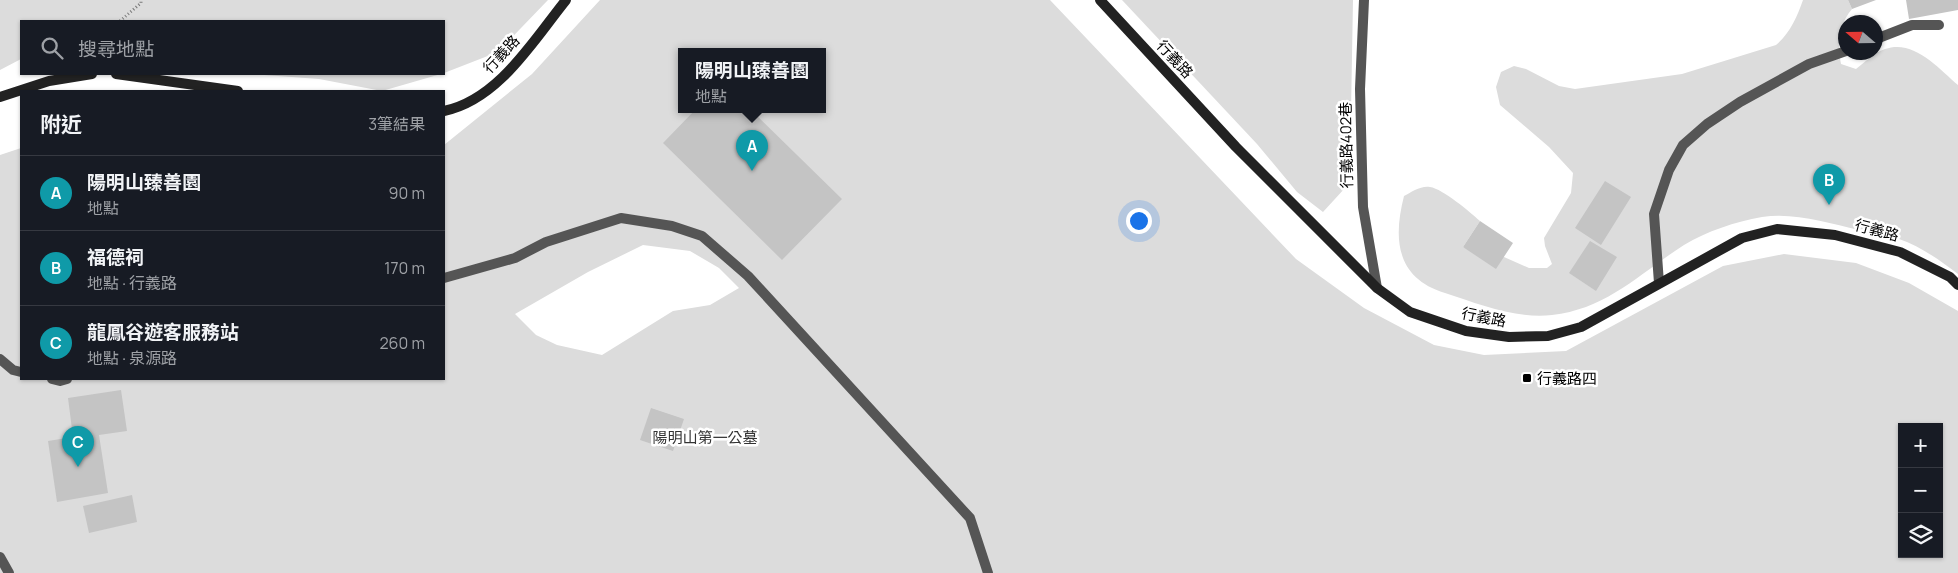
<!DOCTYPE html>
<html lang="zh-TW">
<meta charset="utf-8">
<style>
:root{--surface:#171b24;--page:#242831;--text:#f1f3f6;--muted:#9ea1a6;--line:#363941;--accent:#db2777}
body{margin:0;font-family:Manrope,"Noto Sans TC",sans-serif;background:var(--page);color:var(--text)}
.controls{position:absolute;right:15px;bottom:15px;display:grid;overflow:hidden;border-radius:0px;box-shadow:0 1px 4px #0004}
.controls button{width:45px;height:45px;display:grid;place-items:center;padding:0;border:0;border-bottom:1px solid var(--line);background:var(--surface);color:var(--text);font:25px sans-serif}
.compass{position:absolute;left:1838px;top:15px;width:45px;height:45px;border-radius:50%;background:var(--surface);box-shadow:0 1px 4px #0004;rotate:290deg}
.you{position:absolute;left:1138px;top:220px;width:18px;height:18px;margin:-12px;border:4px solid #fff;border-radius:50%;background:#1a73e8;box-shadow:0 0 0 8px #1a73e833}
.badge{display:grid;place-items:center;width:32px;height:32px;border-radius:50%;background:var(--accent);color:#fff;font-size:16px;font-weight:700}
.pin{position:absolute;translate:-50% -41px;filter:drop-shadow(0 1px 2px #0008)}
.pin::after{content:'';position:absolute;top:26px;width:18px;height:15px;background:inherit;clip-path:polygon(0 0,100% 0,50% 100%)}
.popup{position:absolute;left:678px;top:48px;width:148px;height:65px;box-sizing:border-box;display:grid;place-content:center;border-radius:0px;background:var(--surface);filter:drop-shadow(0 1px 4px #0005);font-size:16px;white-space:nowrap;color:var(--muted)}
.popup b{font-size:19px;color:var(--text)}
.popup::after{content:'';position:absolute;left:50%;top:100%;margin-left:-10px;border:10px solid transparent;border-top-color:var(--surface)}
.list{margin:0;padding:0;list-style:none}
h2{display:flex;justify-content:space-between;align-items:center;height:65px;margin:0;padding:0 20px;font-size:21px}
h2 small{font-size:16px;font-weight:400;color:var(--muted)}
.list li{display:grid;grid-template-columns:32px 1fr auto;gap:15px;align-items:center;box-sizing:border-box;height:75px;padding:0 20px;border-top:1px solid var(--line)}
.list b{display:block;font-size:19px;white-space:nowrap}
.list p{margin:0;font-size:16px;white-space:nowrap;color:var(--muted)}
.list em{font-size:16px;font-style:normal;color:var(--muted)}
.icon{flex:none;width:28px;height:28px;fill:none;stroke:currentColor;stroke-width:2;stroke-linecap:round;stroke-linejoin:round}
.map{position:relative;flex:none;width:1958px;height:573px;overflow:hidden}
.search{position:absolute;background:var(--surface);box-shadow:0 1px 4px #0004;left:20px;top:20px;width:425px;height:55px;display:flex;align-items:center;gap:12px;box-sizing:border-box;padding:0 18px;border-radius:0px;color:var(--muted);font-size:19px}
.panel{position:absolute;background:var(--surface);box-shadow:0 1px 4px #0004;left:20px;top:90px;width:425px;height:290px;border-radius:0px}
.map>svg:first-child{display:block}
.green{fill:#dcdcdc;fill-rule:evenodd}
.building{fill:#c4c4c4}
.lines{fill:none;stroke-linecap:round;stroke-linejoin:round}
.path{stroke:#777;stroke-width:3;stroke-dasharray:1 2.5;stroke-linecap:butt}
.lane{stroke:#555;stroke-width:10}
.street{stroke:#555;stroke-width:10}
.secondary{stroke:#222;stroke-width:10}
.poi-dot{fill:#000;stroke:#fff;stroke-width:2}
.labels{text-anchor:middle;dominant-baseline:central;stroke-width:5;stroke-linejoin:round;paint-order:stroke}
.street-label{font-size:15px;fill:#000;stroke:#fff}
.poi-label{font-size:15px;fill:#000;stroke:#fff;text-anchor:start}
.park-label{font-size:15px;fill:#333;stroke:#fff}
</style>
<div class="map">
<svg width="1958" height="573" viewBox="0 0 1958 573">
<rect width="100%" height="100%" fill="#fff"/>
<!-- green -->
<path class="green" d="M0,0h548l-50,52 -54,21v-52h-423v38l-21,11z
M600,0h450l246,259 68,49 70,37 50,10 82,-4 157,-85 61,-12 72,9 53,20 49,28v262h-1958v-418l21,-7v231h423v-234l88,-71zM682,52h140v58h-140zM643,245l47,6 29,17 20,20 -29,17 -37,6 -71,44 -45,-10 -21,-10 -21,-21 73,-42zM1902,427h37v127h-37z
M1122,0h231l-3,168 -5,20 -22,24 -26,-20 -40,-48z
M1803,0h45l4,9c-14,17 -15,34 -11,55l15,5c8,-6 19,-17 29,-20 29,-10 53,19 73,36v189c-17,-13 -38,-28 -59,-35 -12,-4 -27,-6 -40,-9 -31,-7 -65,-18 -97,-13 -27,5 -55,14 -78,28 -44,28 -77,64 -132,70 -37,4 -73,-11 -107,-22 -49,-15 -52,-54 -41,-97 7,-4 18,-11 26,-9 13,2 40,25 50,34l-17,26 41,10 25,11h18l5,-4 -7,-18 -1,-8 27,-45 2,-20 -24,-26 -49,-42 -4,-18 5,-15 13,-6 12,3 33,17 16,3 107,-15 94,-29c14,-12 21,-28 27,-45z
M250,74h191l-59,17 -63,-12z"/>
<!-- building -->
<path class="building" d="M1848,0h28l-24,9z
M1906,0h52v10l-49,9z
M695,110h56l91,89 -60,61 -119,-117z
M1605,181l26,16 -30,48 -26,-17z
M1480,221l33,22 -17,26 -33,-22z
M1590,241l27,16 -21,34 -27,-18z
M121,390l6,41 -28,4 9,58 -51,9 -9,-61 25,-4 -5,-39z
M651,408l33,11 -11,32 -33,-11z
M132,495l5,27 -48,11 -6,-27z"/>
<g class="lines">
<!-- path -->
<path class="path" d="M120,21l21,-18v-3"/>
<!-- lane -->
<path class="lane" d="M1364,0l-4,89 3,118 14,81
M1876,39l36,-14h27
M444,278l71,-20 31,-16 75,-24 51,8 30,10 46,40 222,242 18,55
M1659,283l-5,-69 15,-44 14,-25 24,-21 33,-22 69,-38 37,-13
M0,359l13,11 8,2
M52,379l8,2 7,-2"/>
<!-- street -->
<path class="street" d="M0,557l9,16"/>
<!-- secondary -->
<path class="secondary" d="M1100,0l136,147 141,141 33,24 56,19 43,6 39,-1 33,-9 161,-89 35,-9 58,6 65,17 50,25 8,8
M116,74l122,17
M0,97l49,-16 43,-7
M444,111c54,-11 89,-70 122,-111"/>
</g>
<!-- markers -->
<rect class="poi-dot" x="1522" y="373" width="10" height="10" rx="2.5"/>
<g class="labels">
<!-- street labels -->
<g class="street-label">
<text transform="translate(501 54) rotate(-47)">行義路</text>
<text transform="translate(1175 59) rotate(47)">行義路</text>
<text transform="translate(1346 145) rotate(-91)">行義路402巷</text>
<text transform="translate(1877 230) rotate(15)">行義路</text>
<text transform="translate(1484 317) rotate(11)">行義路</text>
</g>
<!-- poi labels -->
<g class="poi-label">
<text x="1537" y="378">行義路四</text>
</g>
<!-- park labels -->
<g class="park-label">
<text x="705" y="437">陽明山第一公墓</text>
</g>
</g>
</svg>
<div class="controls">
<button>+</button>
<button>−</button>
<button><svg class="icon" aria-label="layers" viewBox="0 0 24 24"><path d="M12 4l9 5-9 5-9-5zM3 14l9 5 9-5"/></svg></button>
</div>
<svg class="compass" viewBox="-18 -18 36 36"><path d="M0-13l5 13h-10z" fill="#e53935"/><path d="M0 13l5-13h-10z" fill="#9ea1a6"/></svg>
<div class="you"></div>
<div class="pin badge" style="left:752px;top:171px;background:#0f9aa8">A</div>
<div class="popup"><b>陽明山臻善園</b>地點</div>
<div class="pin badge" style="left:1829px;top:205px;background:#0f9aa8">B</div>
<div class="pin badge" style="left:78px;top:467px;background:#0f9aa8">C</div>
<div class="search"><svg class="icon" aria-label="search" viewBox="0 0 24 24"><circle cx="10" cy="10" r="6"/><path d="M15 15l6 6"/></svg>搜尋地點</div>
<section class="panel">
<h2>附近<small>3筆結果</small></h2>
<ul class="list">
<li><span class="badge" style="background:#0f9aa8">A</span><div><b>陽明山臻善園</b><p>地點</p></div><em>90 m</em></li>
<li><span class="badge" style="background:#0f9aa8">B</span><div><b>福德祠</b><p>地點 · 行義路</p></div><em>170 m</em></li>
<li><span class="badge" style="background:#0f9aa8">C</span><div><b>龍鳳谷遊客服務站</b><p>地點 · 泉源路</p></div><em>260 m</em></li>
</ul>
</section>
</div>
